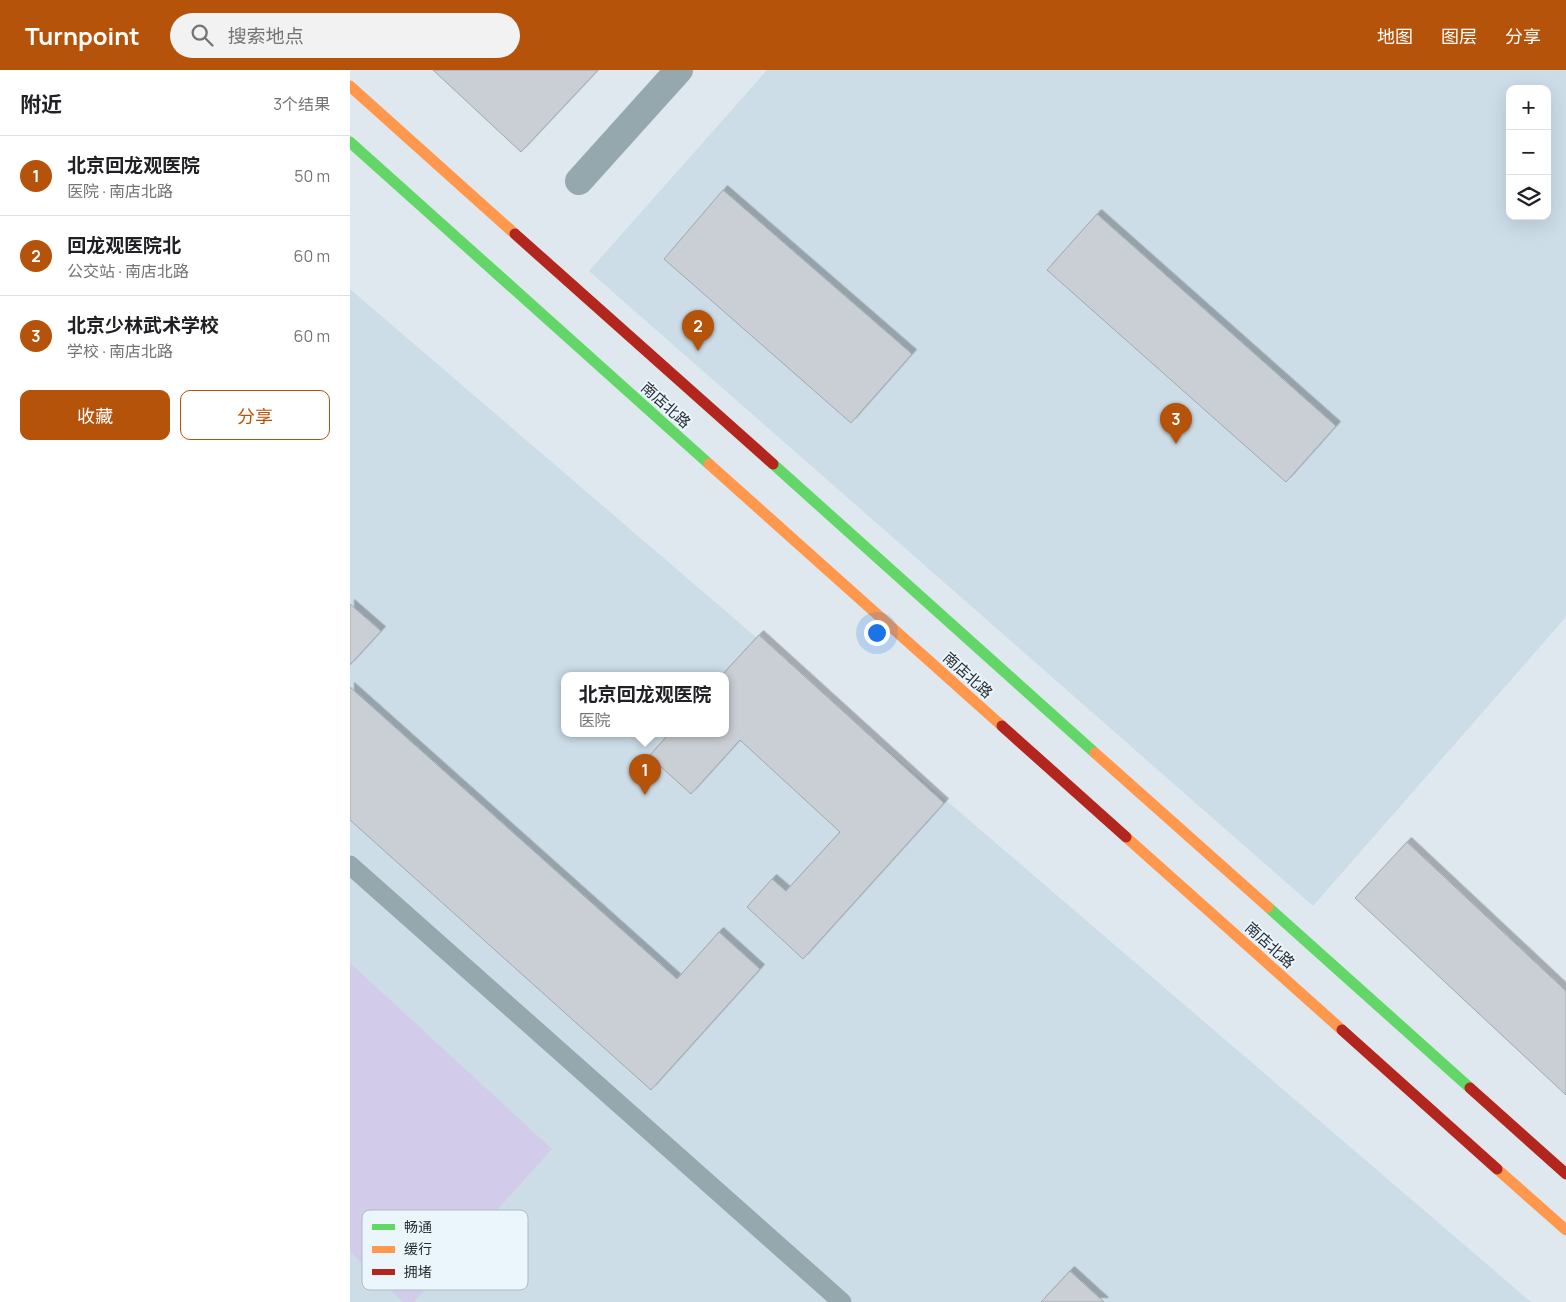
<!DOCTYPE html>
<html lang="zh">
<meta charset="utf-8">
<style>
:root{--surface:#fff;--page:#f2f2f2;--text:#202124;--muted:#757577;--line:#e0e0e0;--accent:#b45309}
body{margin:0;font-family:Manrope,"Noto Sans SC",sans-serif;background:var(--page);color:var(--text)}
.controls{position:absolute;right:15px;top:15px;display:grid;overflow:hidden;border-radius:10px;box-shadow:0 5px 20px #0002}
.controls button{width:45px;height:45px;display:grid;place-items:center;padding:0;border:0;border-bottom:1px solid var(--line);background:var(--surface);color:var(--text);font:25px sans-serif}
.you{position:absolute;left:526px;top:562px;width:18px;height:18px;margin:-12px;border:4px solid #fff;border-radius:50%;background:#1a73e8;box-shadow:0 0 0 8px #1a73e833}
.badge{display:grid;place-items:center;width:32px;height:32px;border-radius:50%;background:var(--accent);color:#fff;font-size:16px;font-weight:700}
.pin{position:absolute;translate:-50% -41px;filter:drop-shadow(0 1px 2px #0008)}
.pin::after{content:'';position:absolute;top:26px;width:18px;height:15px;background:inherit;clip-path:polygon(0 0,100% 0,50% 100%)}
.popup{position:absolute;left:211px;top:602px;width:168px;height:65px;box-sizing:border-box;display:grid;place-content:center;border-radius:10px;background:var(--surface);filter:drop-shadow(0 1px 4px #0005);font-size:16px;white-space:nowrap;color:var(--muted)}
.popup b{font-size:19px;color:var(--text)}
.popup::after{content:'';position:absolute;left:50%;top:100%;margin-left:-10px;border:10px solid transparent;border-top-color:var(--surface)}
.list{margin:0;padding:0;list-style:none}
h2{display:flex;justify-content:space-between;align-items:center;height:65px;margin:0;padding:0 20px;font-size:21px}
h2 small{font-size:16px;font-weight:400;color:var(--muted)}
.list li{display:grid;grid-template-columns:32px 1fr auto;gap:15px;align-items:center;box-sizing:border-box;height:80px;padding:0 20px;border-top:1px solid var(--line)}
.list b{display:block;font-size:19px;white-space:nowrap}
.list p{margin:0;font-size:16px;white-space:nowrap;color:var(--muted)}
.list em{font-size:16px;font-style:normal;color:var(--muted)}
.actions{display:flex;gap:10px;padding:15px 20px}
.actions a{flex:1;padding:11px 0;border:1px solid var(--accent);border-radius:10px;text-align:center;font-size:18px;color:var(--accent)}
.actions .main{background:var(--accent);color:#fff}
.icon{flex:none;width:28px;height:28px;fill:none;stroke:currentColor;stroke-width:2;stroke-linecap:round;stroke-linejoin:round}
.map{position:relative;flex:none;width:1216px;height:1232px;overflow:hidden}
header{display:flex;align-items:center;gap:30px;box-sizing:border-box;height:70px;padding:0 25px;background:var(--accent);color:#fff}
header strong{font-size:24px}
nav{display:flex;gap:28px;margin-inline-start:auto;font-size:18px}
.search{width:350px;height:45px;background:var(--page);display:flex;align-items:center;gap:12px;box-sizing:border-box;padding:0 18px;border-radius:28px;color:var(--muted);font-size:19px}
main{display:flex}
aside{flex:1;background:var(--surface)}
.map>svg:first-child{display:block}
.built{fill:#ccdde8;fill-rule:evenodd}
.green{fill:#d2ccea}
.building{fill:#cacfd5;stroke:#a2a7ad;filter:url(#shadow)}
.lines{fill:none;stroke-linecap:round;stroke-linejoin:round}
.lane{stroke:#94a8ae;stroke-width:19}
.street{stroke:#94a8ae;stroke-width:28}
.fast{stroke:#63d668;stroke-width:11}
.slow{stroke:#ff974d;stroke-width:11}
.jam{stroke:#b3261e;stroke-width:11}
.labels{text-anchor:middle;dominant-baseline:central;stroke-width:4;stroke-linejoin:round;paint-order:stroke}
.street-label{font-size:15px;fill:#262c31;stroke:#ebf5fc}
.key{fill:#ebf5fc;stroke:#b0b9bf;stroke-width:1}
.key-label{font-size:14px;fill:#262c31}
</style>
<header>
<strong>Turnpoint</strong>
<div class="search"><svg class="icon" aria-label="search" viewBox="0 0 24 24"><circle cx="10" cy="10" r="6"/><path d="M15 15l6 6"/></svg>搜索地点</div>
<nav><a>地图</a><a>图层</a><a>分享</a></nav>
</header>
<main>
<aside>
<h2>附近<small>3个结果</small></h2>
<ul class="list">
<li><span class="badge">1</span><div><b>北京回龙观医院</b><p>医院 · 南店北路</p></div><em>50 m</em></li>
<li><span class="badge">2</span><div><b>回龙观医院北</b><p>公交站 · 南店北路</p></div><em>60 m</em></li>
<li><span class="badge">3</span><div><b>北京少林武术学校</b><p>学校 · 南店北路</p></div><em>60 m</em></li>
</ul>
<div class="actions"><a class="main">收藏</a><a>分享</a></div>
</aside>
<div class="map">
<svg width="1216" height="1232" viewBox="0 0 1216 1232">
<defs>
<filter id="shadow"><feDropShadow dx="4.5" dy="-4.5" stdDeviation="0" flood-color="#0004"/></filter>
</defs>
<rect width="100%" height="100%" fill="#dfe8ef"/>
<!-- built -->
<path class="built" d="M417,0h799v547l-253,289 -724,-635zM1160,19h37v127h-37z
M0,219l1181,1013h-1181zM215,606h160v58h-160z"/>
<!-- green -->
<path class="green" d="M0,893l202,186 -138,153h-11l-53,-50z"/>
<!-- building -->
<path class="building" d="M83,0h165l-77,82z
M373,120l189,164 -61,69 -187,-164z
M747,144l239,212 -50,56 -239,-212z
M0,534l31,27 -31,34z
M409,565l185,168 -141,156 -56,-52 25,-28 14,12 54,-59 -100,-92 -49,54 -42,-38 20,-22h56v-58h-4z
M0,617l327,292 42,-47 41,37 -109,121 -301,-270z
M1057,772l159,149v104l-211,-197z
M720,1201l34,31h-63z"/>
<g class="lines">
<!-- lane -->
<path class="lane" d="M0,795l492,437"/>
<!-- street -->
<path class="street" d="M229,111l100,-111"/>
<!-- fast -->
<path class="fast" d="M0,72l359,322
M423,394l322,289
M918,837l202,181"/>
<!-- slow -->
<path class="slow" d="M0,16l165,148
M359,394l293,262
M745,683l173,154
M776,767l216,193
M1147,1099l69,61"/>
<!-- jam -->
<path class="jam" d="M165,164l258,230
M652,656l124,111
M992,960l155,139
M1120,1018l96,86"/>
</g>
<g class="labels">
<!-- street labels -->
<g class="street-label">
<text transform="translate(316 335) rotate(42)">南店北路</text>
<text transform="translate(618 605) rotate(42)">南店北路</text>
<text transform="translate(920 875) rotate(42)">南店北路</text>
</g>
</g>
<!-- legend -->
<rect x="12" y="1140" width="166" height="80" rx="8" class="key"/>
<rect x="22" y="1154" width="23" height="6" fill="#63d668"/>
<rect x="22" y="1176" width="23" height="7" fill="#ff974d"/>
<rect x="22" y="1199" width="23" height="6" fill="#b3261e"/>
<g class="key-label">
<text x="54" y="1162">畅通</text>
<text x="54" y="1184">缓行</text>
<text x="54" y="1207">拥堵</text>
</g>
</svg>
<div class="controls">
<button>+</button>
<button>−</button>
<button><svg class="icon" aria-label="layers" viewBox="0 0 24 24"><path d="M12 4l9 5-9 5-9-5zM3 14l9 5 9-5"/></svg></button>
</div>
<div class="you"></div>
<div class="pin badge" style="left:295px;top:725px">1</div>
<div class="popup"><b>北京回龙观医院</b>医院</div>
<div class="pin badge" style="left:348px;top:281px">2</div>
<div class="pin badge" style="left:826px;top:374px">3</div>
</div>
</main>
